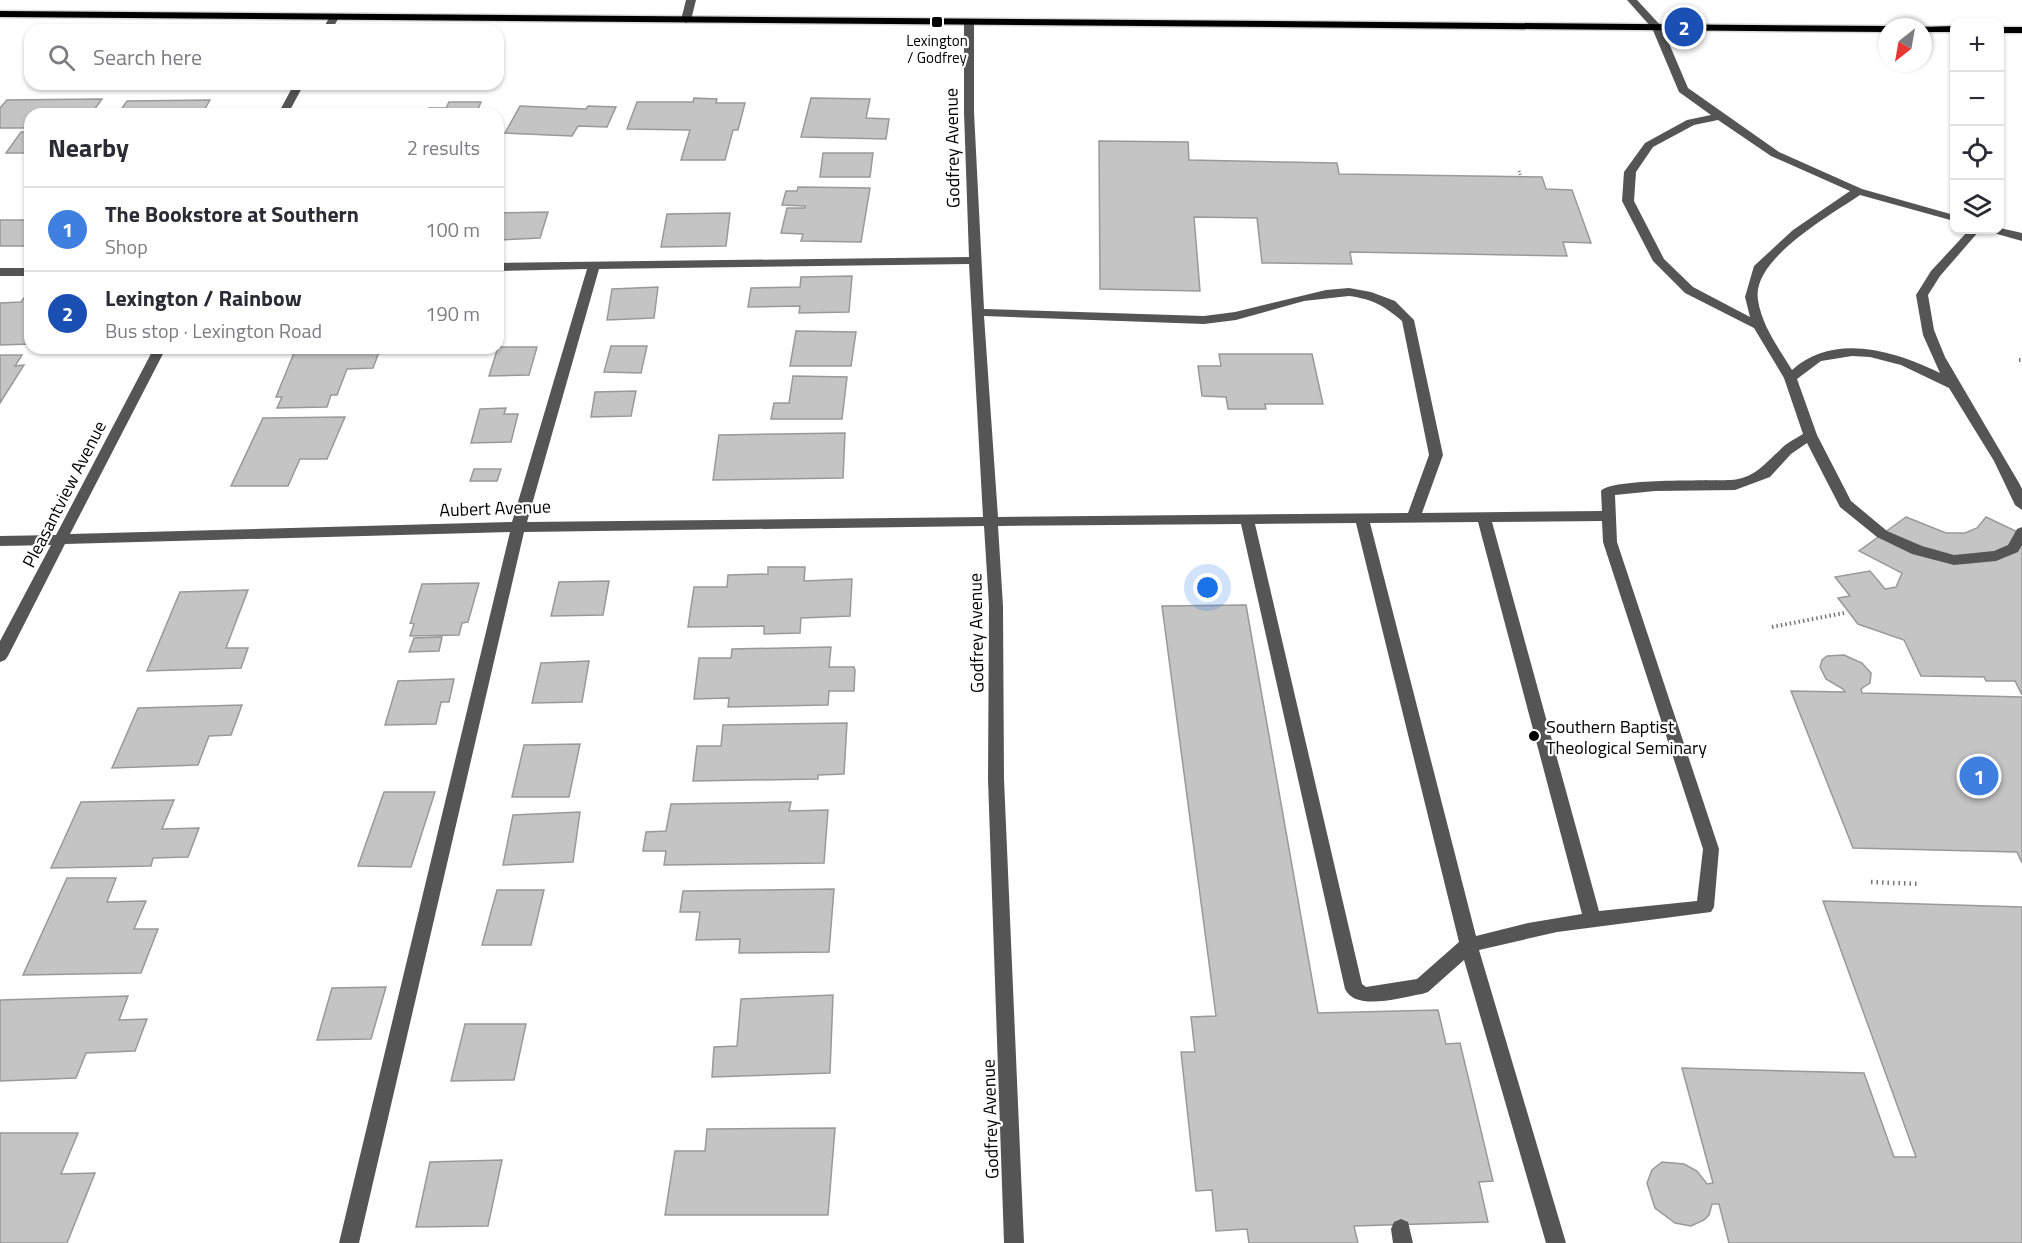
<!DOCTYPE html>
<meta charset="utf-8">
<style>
:root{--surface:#fff;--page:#f7f7f7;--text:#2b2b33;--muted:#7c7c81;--line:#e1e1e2;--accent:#db2777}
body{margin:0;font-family:"Titillium Web",sans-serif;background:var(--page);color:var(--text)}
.controls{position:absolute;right:18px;top:18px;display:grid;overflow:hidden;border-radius:12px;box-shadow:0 2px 4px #0004}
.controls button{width:54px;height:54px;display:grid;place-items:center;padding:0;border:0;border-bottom:2px solid var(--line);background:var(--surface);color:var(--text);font:30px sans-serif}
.compass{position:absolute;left:1878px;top:18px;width:54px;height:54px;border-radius:50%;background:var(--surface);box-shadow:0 2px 4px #0004;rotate:211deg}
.you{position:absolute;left:1208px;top:588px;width:21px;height:21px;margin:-15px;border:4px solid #fff;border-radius:50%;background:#1a73e8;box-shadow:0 0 0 9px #1a73e833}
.badge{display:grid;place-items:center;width:39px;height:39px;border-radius:50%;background:var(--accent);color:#fff;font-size:20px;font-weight:700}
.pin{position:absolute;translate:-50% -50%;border:3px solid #fff;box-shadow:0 2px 6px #0006}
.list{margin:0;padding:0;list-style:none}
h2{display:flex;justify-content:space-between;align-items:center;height:78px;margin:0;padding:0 24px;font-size:26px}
h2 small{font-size:20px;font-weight:400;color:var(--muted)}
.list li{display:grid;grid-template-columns:39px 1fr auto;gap:18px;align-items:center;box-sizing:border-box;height:84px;padding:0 24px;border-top:2px solid var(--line)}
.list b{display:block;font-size:22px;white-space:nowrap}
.list p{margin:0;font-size:20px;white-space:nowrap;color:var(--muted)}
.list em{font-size:20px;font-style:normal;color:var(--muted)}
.icon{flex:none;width:33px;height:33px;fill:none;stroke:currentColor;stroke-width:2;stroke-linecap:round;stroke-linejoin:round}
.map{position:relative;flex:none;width:2022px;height:1243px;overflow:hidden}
.search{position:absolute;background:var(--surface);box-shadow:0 2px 4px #0004;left:24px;top:24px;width:480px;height:66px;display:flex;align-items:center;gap:15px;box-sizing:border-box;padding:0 21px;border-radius:18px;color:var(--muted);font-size:22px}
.panel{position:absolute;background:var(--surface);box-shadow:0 2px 4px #0004;left:24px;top:108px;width:480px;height:246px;border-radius:18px}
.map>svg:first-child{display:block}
.building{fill:#c4c4c4;stroke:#999;stroke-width:1.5}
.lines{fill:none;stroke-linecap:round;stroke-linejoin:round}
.major-casing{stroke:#dbdbdb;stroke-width:3}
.path-far2{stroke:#777;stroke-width:3;stroke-dasharray:1 2;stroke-linecap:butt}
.path-far1{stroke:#777;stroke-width:4;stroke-dasharray:1.5 3;stroke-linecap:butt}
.path{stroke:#777;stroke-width:4.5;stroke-dasharray:1.5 4;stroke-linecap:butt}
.minor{fill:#555;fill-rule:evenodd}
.major{fill:#000;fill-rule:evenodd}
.poi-dot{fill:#000;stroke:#fff;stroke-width:2}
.labels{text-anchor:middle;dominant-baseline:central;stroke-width:4.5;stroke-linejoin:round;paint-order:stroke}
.far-poi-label{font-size:15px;fill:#000;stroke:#fff}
.street-label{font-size:18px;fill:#000;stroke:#fff}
.poi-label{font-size:18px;fill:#000;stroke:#fff;text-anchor:start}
</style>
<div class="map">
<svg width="2022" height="1243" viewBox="0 0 2022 1243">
<rect width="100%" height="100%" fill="#fff"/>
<!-- building -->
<path class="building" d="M694,98l23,1 -1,4h29l-7,27h-5l-8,30h-44l9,-30 -63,-1 10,-27h56z
M811,98l59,1 -4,19 23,1 -3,20 -85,-2z
M102,99l-11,15h-61v14h-30v-20l7,-8z
M210,100l-8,14h-84l9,-13z
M449,102h32l-5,12h-95l46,-1 2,-5h17z
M520,106l66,3 2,-3 28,1 -9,20 -29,-1 -6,10 -67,-3z
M21,132h9v21h-24z
M1099,141l89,1 1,18 146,3h2l2,11 203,3 4,12 26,1 19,53 -28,-1 4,14 -217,-4 2,12 -90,-1 -5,-45 -63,-1 6,74 -100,-2z
M823,153h50l-3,24h-50z
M798,187l72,1 -9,54 -60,-1 2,-7 -22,-1 6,-25h18v-2l-23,-1 4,-14h11z
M548,212l-8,26 -42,2 1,-27z
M730,213l-4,33 -65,1 6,-33z
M0,220h30v26h-30z
M852,276l-3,36 -50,1 1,-7 -52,1 3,-19 49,-1 1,-10z
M658,287l-4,31 -47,2 5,-31z
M30,290v54l-30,1v-42l21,-1z
M796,331l60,1 -5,34h-61z
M611,346h36l-6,27 -37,-1z
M498,347h39l-8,28 -40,1z
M362,351l17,1 -6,16 -26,1 -10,26h-6l-4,12 -50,1 5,-11h-6l18,-44z
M1219,354h93l11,50h-58l1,5h-38l-2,-12 -24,-1 -4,-30h23z
M0,355h22l-7,11 9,-1 -24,38z
M793,376l54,1 -5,42h-71l3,-16h15z
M636,391l-5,25 -40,1 4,-25z
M506,408l-2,6h14l-7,28 -40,1 9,-34z
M345,417l-18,42h-27l-12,27h-57l32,-68z
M845,433l-2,45 -130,2 6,-45z
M474,469h27l-4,12h-27z
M1906,517l40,16h19l12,-5 9,-11 36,17v161l-7,-14h-29l-2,-4 -63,-1 -17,-36 -46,-16 -20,-26 12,-2 -15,-19 35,-6 15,18 11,-2 6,-14 -43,-22z
M768,567h37l-1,14 48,-2 -2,37 -49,2 -1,15 -36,1v-8l-76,1 6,-40h33l1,-12 40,-1z
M609,581l-6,34 -52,1 8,-34z
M479,583l-11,39 -6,1 -3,12 -49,1 4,-12 -4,-1 1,-2 11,-37z
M248,590l-22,58h22l-7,20 -94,3 33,-79z
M1246,605l72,408 120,-3 8,34 14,-1 33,138 -14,1 9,40 -134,4 4,17h-109l-2,-14 -31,2 -4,-41 -16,1 -15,-139h14l-4,-35 25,-1 -54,-410z
M442,637l-3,14 -30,1 5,-14z
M831,647l-2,20h25l1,3 -1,21h-25l-1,14 -100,2 1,-9 -35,1 5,-41h32l1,-9z
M1844,655l18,8 9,10 -1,10 -9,6 1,4 160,4v166l-5,-11 -164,-4 -62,-157 54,1 -2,-3 -17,-10 -6,-12 2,-7 5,-4z
M589,661l-7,41 -50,1 9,-40z
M454,679l-5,23h-8l-5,22 -51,1 13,-44z
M242,705l-11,30 -22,1 -11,29 -86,3 26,-60z
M847,723l-3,51 -26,1v4l-125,2 4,-35h24l2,-21z
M580,744l-11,53h-57l12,-52z
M384,792h51l-24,75 -53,-1z
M174,800l-12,29 37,-1 -11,29 -35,1 -2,8 -100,2 30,-66z
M791,802l-2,9 39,-1 -4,53 -160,2 2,-14h-23l3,-19 20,-1 5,-27z
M580,812l-7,50 -70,3 10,-50z
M67,878h49l-9,24 39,-1 -12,28h24l-17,44 -118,2z
M834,889l-5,63 -90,1 1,-14 -44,1 4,-28h-20l3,-21z
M497,890h47l-13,55h-49z
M1823,901l199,6v336h-293l-10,-39h-7l-3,11 -5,5 -13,6 -16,-3 -20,-15 -8,-25 5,-13 10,-8 22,2 13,7 10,13 6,-1 -31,-115 182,5 30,84h22z
M386,987l-15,52 -54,1 15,-52z
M833,995l-3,78 -118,4 2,-30 23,-1 4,-47z
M128,996l-9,24 28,-1 -12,32 -49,2 -10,25 -76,3v-81z
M465,1024h61l-12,56 -63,1z
M835,1128l-7,87h-163l10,-64h30l2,-22z
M0,1133h78l-17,41 34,-1 -28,70h-67z
M502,1160l-14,66 -72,1 14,-65z"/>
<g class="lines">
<!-- major casing -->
<g class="major-casing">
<path id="major" d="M0,11l1887,15 4,1h-4v5l-1887,-15z
M1954,26v6h-31v-5h-4z
M2000,27h22v6h-22z"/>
</g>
<!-- path-far2 -->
<path class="path-far2" d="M1519,171l2,6"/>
<!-- path-far1 -->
<path class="path-far1" d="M2019,360h3
M1772,627l72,-14"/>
<!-- path -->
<path class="path" d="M1871,882l49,2"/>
<!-- minor -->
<path class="minor" d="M686,0h10l-5,20 -5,3 -5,-3z
M1627,0h10l25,27 26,61 91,64 83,37 92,26v6l-94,-26c-29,20 -109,64 -102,105 4,26 20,47 34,70 42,-38 103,-19 148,3l-17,-38 -7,-40 15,-24 38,-41h11l-40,46 -12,19 6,35 11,27 74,126 3,6v21l-7,-5 -21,-44 -45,-73 -48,-23 -31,-8 -18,-1 -31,5 -24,18 20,56 34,66 36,30 35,15 32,9 40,-4 14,-6 9,-16 5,-2v18l-4,7 -22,9 -42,4 -42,-11 -35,-17 -37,-30 -33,-64 -16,11 -21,23 -35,13 -80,1 -40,4 2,47 102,307 -5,58 -3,5 -154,20 -78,18 87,293h-20l-82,-283 -36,32 -6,2c-21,3 -66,18 -77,-5l-104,-465 -243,2 5,80 1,173 20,464h-20l-16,-464 1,-173 -5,-80 -460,6 -165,711h-20l171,-711 -445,12 -57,112 -3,4 -5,2v-21l51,-96 -51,1v-10l56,-1 98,-187h12l-96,186 442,-12 75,-253 -89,2v-8l471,-6 -5,-145v-90l5,-3 5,3v90l10,197 220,7 31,-4 91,-22 23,-2 22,4 24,9 19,19 29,135 -21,58 180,-2 -1,-20c10,-13 108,-10 129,-11 24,-1 34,-16 50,-30 6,-7 15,-11 23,-16l-19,-56 -30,-50 -69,-35 -32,-32 -31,-60 2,-29 21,-29 42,-23 24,-5 -32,-23 -27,-64zM1718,120l53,36 79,35 -57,39 -39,36 -9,31 5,20 -57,-30 -29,-28 -30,-58 2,-29 17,-25 41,-22zM969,264l14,253 -456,5 72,-253zM1349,296c23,3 36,10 53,25l27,134 -21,58 -410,4 -14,-201 220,8 32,-4 68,-19zM1602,521l1,21 100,307 -6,52 -98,10 -107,-389zM1478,522l104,392 -54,9 -52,13 -106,-413zM1356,523l103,419 -42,37 -51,8 -4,-3 -107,-460z
M331,15l8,2 -7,13h-10z
M294,84h10l-16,30h-10z
M2000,228l22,5v8l-32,-9 -2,-2z
M0,268h30v8h-30z
M1401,1219l7,3 5,21h-20l-2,-14 3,-7z"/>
<!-- major -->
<use href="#major" class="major"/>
</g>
<!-- markers -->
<g class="poi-dot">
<rect x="931" y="16" width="12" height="12" rx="3"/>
<circle cx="1534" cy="736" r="6"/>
</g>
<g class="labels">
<!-- far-poi labels -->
<g class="far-poi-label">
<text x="937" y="40">Lexington<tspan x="937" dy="17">/ Godfrey</tspan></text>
</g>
<!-- street labels -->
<g class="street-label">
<text transform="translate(952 148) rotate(-91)">Godfrey Avenue</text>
<text transform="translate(64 494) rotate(-63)">Pleasantview Avenue</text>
<text transform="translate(495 508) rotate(-2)">Aubert Avenue</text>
<text transform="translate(976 633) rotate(-91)">Godfrey Avenue</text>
<text transform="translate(990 1119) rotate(-92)">Godfrey Avenue</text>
</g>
<!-- poi labels -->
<g class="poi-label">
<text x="1546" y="726">Southern Baptist<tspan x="1546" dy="21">Theological Seminary</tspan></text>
</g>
</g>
</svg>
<div class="controls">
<button>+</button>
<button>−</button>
<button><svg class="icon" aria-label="locate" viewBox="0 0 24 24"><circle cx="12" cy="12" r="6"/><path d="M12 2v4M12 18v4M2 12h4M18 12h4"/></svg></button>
<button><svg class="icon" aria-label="layers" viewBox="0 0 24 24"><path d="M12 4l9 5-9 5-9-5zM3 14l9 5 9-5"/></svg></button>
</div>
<svg class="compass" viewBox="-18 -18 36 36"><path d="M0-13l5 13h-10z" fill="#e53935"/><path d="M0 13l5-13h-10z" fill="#7c7c81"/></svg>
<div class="you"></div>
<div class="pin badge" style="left:1979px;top:776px;background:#3f7fe0">1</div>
<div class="pin badge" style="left:1684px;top:27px;background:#1a4fb4">2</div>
<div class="search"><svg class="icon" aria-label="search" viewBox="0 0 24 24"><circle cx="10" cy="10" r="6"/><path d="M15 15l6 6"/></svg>Search here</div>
<section class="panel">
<h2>Nearby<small>2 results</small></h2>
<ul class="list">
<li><span class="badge" style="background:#3f7fe0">1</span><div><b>The Bookstore at Southern</b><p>Shop</p></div><em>100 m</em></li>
<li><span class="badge" style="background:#1a4fb4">2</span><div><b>Lexington / Rainbow</b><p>Bus stop · Lexington Road</p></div><em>190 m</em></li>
</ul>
</section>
</div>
